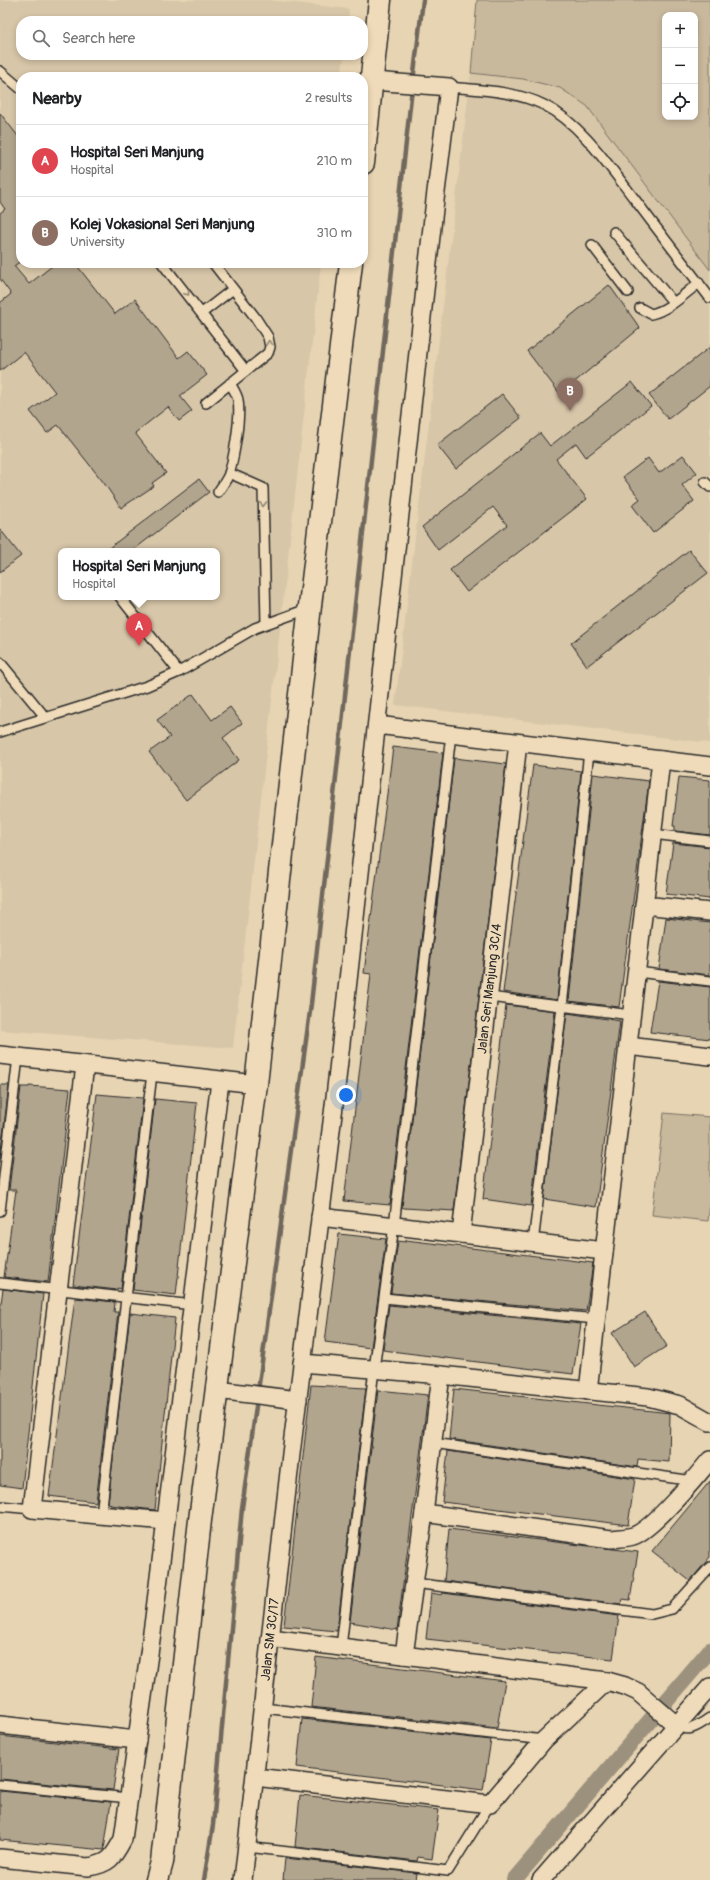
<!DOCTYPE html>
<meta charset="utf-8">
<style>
:root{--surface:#fff;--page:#f6f6f6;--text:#202124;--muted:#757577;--line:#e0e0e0;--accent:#0b8043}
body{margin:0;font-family:Pangolin,sans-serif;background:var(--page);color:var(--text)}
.controls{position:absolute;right:12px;top:12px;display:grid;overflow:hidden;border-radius:8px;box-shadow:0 2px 6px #0003}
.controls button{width:36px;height:36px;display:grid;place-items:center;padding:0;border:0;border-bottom:1px solid var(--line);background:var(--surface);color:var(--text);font:20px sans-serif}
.you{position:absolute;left:346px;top:1095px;width:14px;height:14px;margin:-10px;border:3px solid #fff;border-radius:50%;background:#1a73e8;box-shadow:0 0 0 6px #1a73e833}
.badge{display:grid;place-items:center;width:26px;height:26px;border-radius:50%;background:var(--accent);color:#fff;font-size:13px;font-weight:700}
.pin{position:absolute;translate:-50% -33px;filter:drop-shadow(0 1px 2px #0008)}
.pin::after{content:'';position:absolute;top:21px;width:14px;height:12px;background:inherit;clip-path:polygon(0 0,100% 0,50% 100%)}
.popup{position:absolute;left:58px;top:548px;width:162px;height:52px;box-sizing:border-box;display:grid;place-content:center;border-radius:8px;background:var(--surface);filter:drop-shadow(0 1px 3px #0005);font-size:13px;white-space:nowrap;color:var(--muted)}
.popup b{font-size:15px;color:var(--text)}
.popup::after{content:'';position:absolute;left:50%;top:100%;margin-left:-8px;border:8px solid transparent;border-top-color:var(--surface)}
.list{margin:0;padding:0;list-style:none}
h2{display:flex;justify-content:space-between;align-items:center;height:52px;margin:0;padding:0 16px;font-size:17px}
h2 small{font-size:13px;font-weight:400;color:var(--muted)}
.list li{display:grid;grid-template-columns:26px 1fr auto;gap:12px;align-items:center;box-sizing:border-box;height:72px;padding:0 16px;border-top:1px solid var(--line)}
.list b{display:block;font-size:15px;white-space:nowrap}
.list p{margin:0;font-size:13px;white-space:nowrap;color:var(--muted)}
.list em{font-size:13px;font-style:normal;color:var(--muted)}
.icon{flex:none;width:22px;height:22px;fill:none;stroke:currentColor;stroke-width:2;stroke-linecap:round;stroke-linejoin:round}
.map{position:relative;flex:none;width:710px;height:1880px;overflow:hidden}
.search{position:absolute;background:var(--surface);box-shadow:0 2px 6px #0003;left:16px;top:16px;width:352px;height:44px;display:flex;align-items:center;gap:10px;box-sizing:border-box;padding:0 14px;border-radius:16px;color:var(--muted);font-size:15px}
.panel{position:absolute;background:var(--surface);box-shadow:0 2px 6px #0003;left:16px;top:72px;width:352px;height:196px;border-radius:16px}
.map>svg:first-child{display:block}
.built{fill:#d7c6a8;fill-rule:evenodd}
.green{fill:#c8b89c;stroke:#7a7264;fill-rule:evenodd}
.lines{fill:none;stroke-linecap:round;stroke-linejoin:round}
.stream{stroke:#6f685c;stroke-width:4.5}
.canal{stroke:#9c917d;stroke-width:16}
.building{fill:#b2a58e;stroke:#2b2b2b}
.service-casing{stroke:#2b2b2b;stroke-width:12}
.minor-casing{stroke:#2b2b2b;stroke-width:20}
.tertiary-casing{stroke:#2b2b2b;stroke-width:25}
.service{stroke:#efdbb9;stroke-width:9}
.minor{stroke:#efdbb9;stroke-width:17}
.tertiary{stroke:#efdbb9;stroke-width:22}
.oneway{stroke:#8d8372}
.labels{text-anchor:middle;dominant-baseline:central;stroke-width:4;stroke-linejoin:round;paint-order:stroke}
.street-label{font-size:13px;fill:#2b2b2b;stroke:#efdbb9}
</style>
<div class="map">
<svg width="710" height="1880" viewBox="0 0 710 1880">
<rect width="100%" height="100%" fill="#e7d4b3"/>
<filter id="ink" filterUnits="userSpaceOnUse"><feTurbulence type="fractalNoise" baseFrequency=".025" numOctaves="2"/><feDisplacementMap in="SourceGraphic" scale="8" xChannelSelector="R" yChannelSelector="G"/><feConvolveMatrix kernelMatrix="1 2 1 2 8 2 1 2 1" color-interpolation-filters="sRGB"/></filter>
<g filter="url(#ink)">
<!-- built -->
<path class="built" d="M0,0h268l81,9 -1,12h-327v34h323l-3,22h-320v186h300l-88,785 -233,-18zM61,551h156v46h-156z
M477,0h233v743l-315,-38 76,-632zM665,15h30v102h-30z"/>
<!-- green -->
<path class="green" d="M477,0h233v270l-123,-164 -27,-18 -37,-9 -52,-6zM665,15h30v102h-30z
M664,1113l46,4v87l-2,17 -56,-6z"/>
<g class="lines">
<!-- stream -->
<path class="stream" d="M413,81l10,-81
M258,1391l53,-387 101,-916
M204,1880l9,-55 29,-317 15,-109"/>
<!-- canal -->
<path class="canal" d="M514,1880l196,-230"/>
</g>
<!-- building -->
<path class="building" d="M0,113l21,27v121l-7,5 15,18 27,-21h19l40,51 20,-15 44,59 9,-7 19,24 -27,21 12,15 -13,10 -11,-14 -33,26 31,40 -14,10 2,3 -33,22 -17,-25 -46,-58 -11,8 -17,-22 25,-19 -31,-40 -24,19v-68l11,-9 -11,-15v-66l5,-4 -5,-7z
M609,285l31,43 -80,66 -33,-43z
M710,347v39l-42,33 -19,-24z
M632,382l19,24 -65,51 -10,-14 -20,16 31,40 -120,93 -17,-22 57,-45 -14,-18 -55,43 -16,-23 118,-94 10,13z
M502,394l19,24 -65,51 -19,-24z
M683,455l14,18 -15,12 12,16 -41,32 -21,-28 8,-6 -17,-22 25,-19 11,15z
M199,479l10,13 -77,59h-27z
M0,529l21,27 -21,16z
M689,550l19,23 -121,93 -16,-23z
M193,694l19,26 18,-13 12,16 -19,15 16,22 -53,40 -37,-48 21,-15 -13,-17z
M393,747l50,6 -53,452 -46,-4 27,-227 -7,-1z
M454,758l52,6 -52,447 -50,-3 -2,-1z
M533,765l48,6 -24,229 -54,-8z
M593,774l56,7 -30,226 -50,-6z
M679,777l31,3v55l-35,-4v-5h-2z
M673,843l37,4v52l-44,-5z
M666,918l44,5v52l-51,-6z
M658,981l52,6v52l-60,-7z
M506,1005l49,6 -24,195 -48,-7z
M567,1013l53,8 -24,186 -52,-8z
M0,1085h9l-9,74z
M29,1086l41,3 -22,193 -44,-5 12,-87h-7l12,-103h8z
M97,1094l46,4 -22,191 -4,-1v2l-44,-5z
M155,1099l42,4 -21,192 -43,-5z
M339,1234l47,5 -15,109 -46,-6z
M406,1240l187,23 -7,48 -195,-18 7,-52 8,1z
M3,1289l40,5 -21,194 -22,-3v-175z
M75,1298l40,4 -1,10h4l-22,190 -47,-6z
M389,1305l192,19 -8,50 -190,-24z
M645,1312l22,34 -33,21 -22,-34z
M130,1313l45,5 -20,192 -45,-5 1,-1 -3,-1z
M311,1385l55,3 -29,243 -53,-5z
M454,1389l216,24 -1,49 -31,-3 -1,8 -188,-28z
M378,1390l50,5 -31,235 -47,-8z
M448,1451l187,28 -7,46 -186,-23z
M710,1481v76l-20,24 -38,-30z
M449,1529l189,23 -8,48 -8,-1 -1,5 -177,-23z
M431,1593l11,2 1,-2 176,23 -6,43 -187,-20z
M316,1657l189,24 -8,47 -186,-21z
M302,1719l189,21 -8,50 -186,-23z
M0,1736l119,13 -6,41 -113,-11z
M0,1791l111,11 -7,48 -104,-10z
M300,1795l139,15 -7,49 -14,-2 -1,4 -122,-14z
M285,1858l132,15 -1,7h-133z"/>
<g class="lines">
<!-- service casing -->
<g class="service-casing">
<path id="service" d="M0,71l21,18
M449,87c31,3 67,4 95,18 37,18 67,64 92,96 24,32 49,64 74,97
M614,232l59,70
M592,245l36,47
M162,263l84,108
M640,308l11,6c18,-4 33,-20 48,-31
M202,313l31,-24
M206,403l62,-50 2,-6 -2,-10 -13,-20 -42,-54
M229,473l34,15 3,136
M705,482l5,5
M218,492c4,-6 8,-11 11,-18 5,-17 12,-57 9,-74 -1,-6 -5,-11 -8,-17
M120,597l59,75
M0,662l46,56
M0,732l147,-46 32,-14 76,-44 55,-20
M653,834l57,7
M637,972l73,9
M489,997l142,18
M0,1211l18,-154
M533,1243l29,-236 27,-256
M0,1283l193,22
M384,1298l212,21
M433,1443l260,38
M0,1506l32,3
M101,1515l51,-442
M414,1583l238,31 20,-5 38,-42
M341,1647l33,-278 20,-143 57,-492
M263,1708l281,32
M676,1725c14,9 22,0 34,-7
M0,1785l129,13
M247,1847l201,24 42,-67"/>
</g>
<!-- minor casing -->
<g class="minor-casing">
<g id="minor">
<path d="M377,725l333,41"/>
<path d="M644,905l66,7"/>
<path d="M628,1046l82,10"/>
<path d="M0,1055l256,29"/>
<path d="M85,1065l-53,444 134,12"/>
<path d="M320,1217l284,34"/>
<path id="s1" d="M461,1234l57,-491"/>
<path d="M302,1363l139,12 207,22 32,8 30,17"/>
<path d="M217,1390l81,10"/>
<path d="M588,1391l73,-631"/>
<path d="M424,1513l187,26c7,-1 15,-1 22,-3 19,-6 63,-59 77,-76"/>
<path d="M404,1655l20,-142 17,-138"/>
<path d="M607,1681l18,5 13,6 38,33"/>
<path d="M0,1725l137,15"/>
<path d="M255,1777l235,27 54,-64 63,-59 -337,-43"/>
<path d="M0,1858l88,9c21,-3 25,-9 35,-28l31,-221 66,-537"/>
<path id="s2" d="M243,1880l48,-426 43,-348 101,-906 14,-113 -76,-6"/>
<path d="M541,1880l169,-193"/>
</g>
</g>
<!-- tertiary casing -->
<g class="tertiary-casing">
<path id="tertiary" d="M363,163l17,-163
M157,1880l5,-18 38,-342 56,-436 55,-487 40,-334"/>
</g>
<!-- service -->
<use href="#service" class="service"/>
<!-- minor -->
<use href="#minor" class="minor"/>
<!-- tertiary -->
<use href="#tertiary" class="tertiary"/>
</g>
<!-- one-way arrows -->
<defs><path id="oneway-chevron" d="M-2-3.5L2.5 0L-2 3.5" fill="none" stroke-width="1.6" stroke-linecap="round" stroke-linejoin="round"/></defs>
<g class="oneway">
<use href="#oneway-chevron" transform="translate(187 293) rotate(51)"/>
<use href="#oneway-chevron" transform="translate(269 343) rotate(-98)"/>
<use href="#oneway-chevron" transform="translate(263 504) rotate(89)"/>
</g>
</g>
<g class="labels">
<!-- street labels -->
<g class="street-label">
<text stroke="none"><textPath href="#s1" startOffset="247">Jalan Seri Manjung 3C/4</textPath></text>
<text stroke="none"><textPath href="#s2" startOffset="242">Jalan SM 3C/17</textPath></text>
</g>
</g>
</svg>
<div class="controls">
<button>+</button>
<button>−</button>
<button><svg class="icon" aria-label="locate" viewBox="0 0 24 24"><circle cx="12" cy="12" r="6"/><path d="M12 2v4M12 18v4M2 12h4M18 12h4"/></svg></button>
</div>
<div class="you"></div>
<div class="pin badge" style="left:139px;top:646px;background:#e0444e">A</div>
<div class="popup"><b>Hospital Seri Manjung</b>Hospital</div>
<div class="pin badge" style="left:570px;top:411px;background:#8d6e63">B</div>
<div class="search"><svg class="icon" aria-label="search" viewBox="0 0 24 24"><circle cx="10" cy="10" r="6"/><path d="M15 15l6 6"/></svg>Search here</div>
<section class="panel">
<h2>Nearby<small>2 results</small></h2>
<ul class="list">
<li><span class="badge" style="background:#e0444e">A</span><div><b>Hospital Seri Manjung</b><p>Hospital</p></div><em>210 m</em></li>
<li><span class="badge" style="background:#8d6e63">B</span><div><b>Kolej Vokasional Seri Manjung</b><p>University</p></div><em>310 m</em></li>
</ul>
</section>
</div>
